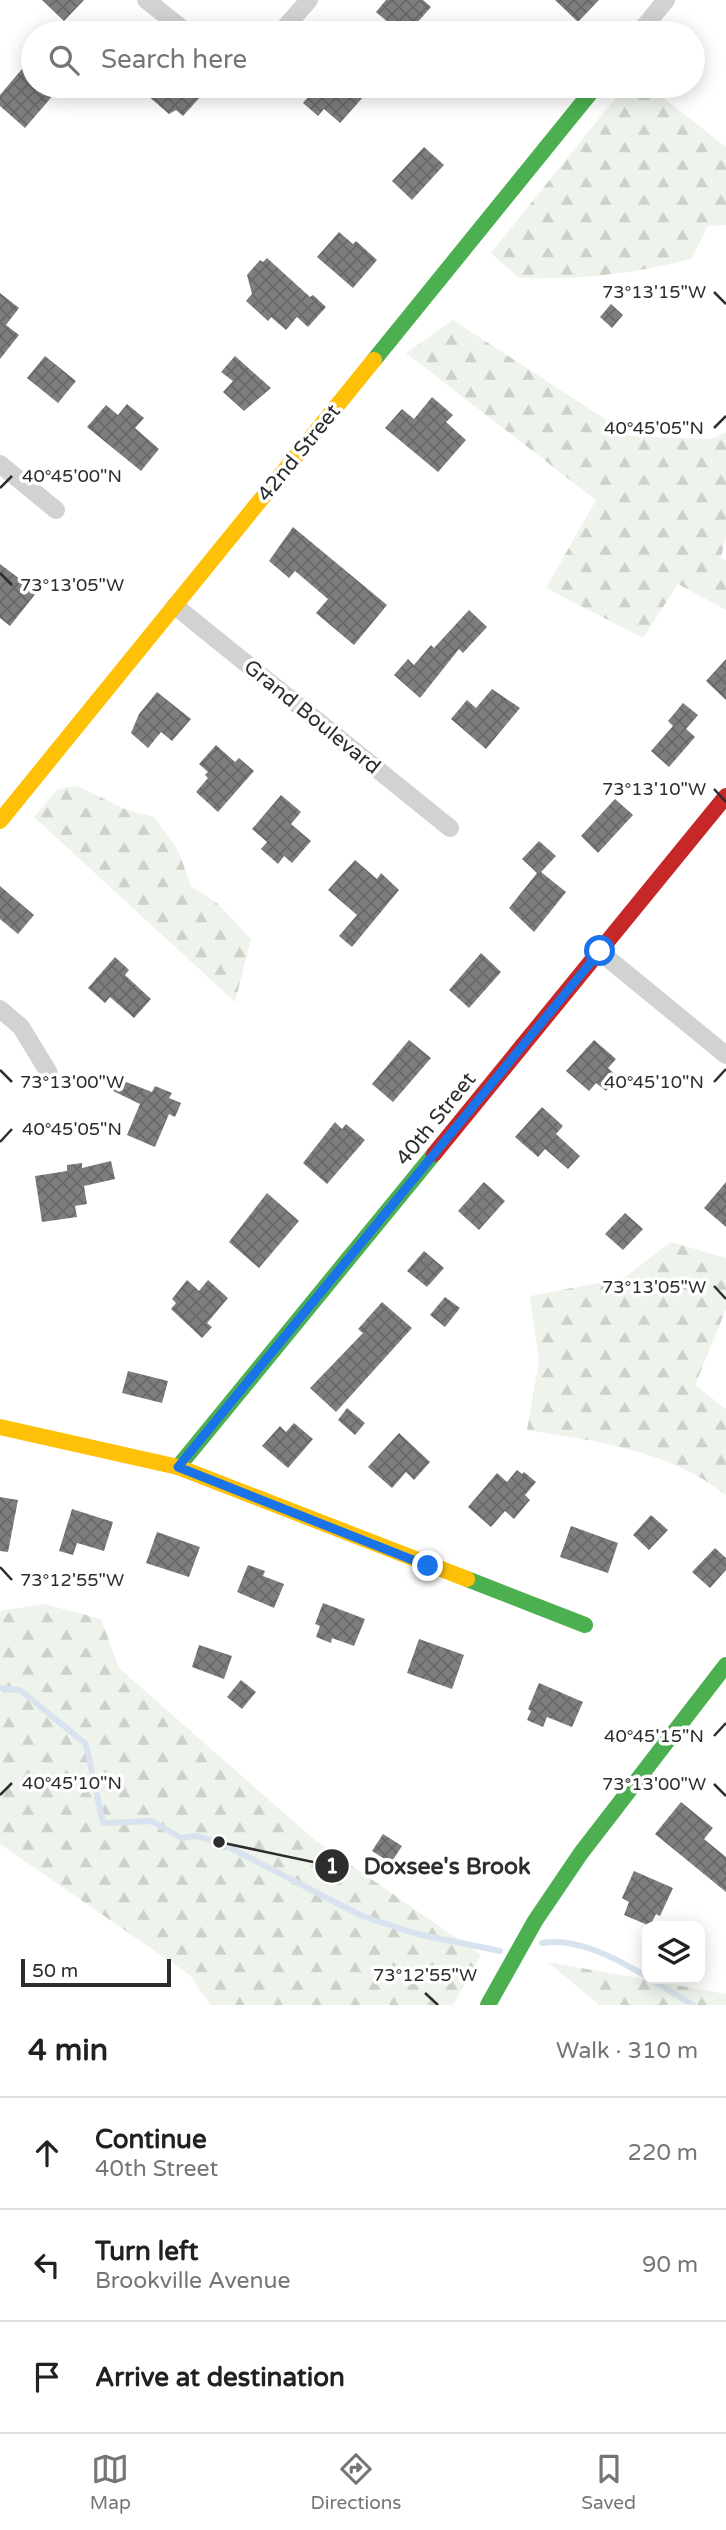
<!DOCTYPE html>
<meta charset="utf-8">
<style>
:root{--surface:#fff;--page:#f6f6f6;--text:#202124;--muted:#757577;--line:#e0e0e0;--accent:#767676}
body{margin:0;font-family:"Varela Round",sans-serif;background:var(--page);color:var(--text)}
.controls{position:absolute;right:21px;bottom:21px;display:grid;overflow:hidden;border-radius:14px;box-shadow:0 4px 18px #0003}
.controls button{width:63px;height:63px;display:grid;place-items:center;padding:0;border:0;border-bottom:2px solid var(--line);background:var(--surface);color:var(--text);font:35px sans-serif}
.scale{position:absolute;left:21px;bottom:18px;width:150px;box-sizing:border-box;padding-left:7px;border:4px solid #2d2d2d;border-top:0;font-size:19px;line-height:24px;white-space:nowrap;color:#2d2d2d;-webkit-text-stroke:5px #fff;paint-order:stroke}
.stop{position:absolute;width:21px;height:21px;margin:-16px;border:5px solid #1a73e8;border-radius:50%;background:#fff}
.stop.end{background:#1a73e8;border-color:#fff;box-shadow:0 2px 7px #0008}
.list{margin:0;padding:0;list-style:none}
h2{display:flex;justify-content:space-between;align-items:center;height:91px;margin:0;padding:0 28px;font-size:30px}
h2 small{font-size:23px;font-weight:400;color:var(--muted)}
.list li{display:grid;grid-template-columns:46px 1fr auto;gap:21px;align-items:center;box-sizing:border-box;height:112px;padding:0 28px;border-top:2px solid var(--line)}
.list b{display:block;font-size:26px;white-space:nowrap}
.list p{margin:0;font-size:23px;white-space:nowrap;color:var(--muted)}
.list em{font-size:23px;font-style:normal;color:var(--muted)}
.icon{flex:none;width:38px;height:38px;fill:none;stroke:currentColor;stroke-width:2;stroke-linecap:round;stroke-linejoin:round}
.map{position:relative;flex:none;width:726px;height:2005px;overflow:hidden}
.search{position:absolute;background:var(--surface);box-shadow:0 4px 18px #0003;left:21px;right:21px;top:21px;height:77px;display:flex;align-items:center;gap:18px;box-sizing:border-box;padding:0 24px;border-radius:38px;color:var(--muted);font-size:26px}
.sheet{height:427px;background:var(--surface)}
nav{display:flex;justify-content:space-around;align-items:center;box-sizing:border-box;height:98px;border-top:2px solid var(--line);background:var(--surface);font-size:19px;color:var(--muted)}
nav a{display:grid;justify-items:center;gap:4px}
nav .on{color:var(--accent)}
.map>svg:first-child{display:block}
.forest{fill:url(#forest-firs)}
.lines{fill:none;stroke-linecap:round;stroke-linejoin:round}
.stream{stroke:#d9e3ef;stroke-width:6}
.building{fill:url(#building-cross-hatch)}
.street{stroke:#d2d2d2;stroke-width:18}
.fast{stroke:#4caf50;stroke-width:16}
.slow{stroke:#ffc107;stroke-width:16}
.jam{stroke:#c62828;stroke-width:16}
.route{stroke:#1a73e8;stroke-width:9}
.ticks{fill:none;stroke:#2d2d2d;stroke-width:2.5}
.labels{text-anchor:middle;dominant-baseline:central;stroke-width:7;stroke-linejoin:round;paint-order:stroke}
.street-label{font-size:21px;fill:#2d2d2d;stroke:#fff}
.ticks-label{font-size:18px;text-anchor:middle;fill:#2d2d2d;stroke:#fff;stroke-width:7;stroke-linejoin:round;paint-order:stroke}
.leader{fill:none;stroke:#2d2d2d;stroke-width:2.5}
.callout-dot{fill:#2d2d2d;stroke:#fff;stroke-width:2.5}
.mark-label{font-size:21px;text-anchor:middle;font-weight:bold;fill:#fff}
.callout-label{font-size:23px;text-anchor:middle;font-weight:bold;fill:#2d2d2d;stroke:#fff;stroke-width:7;stroke-linejoin:round;paint-order:stroke}
</style>
<div class="map">
<svg width="726" height="2005" viewBox="0 0 726 2005">
<defs>
<pattern id="forest-firs" width="22" height="20" patternUnits="userSpaceOnUse" patternTransform="scale(1.75)"><rect width="22" height="20" fill="#eef3eb"/><path d="M5 1l3.5 6h-7zM16 11l3.5 6h-7z" fill="#ccd1ca"/></pattern>
<pattern id="building-cross-hatch" width="8" height="8" patternUnits="userSpaceOnUse" patternTransform="scale(1.75)"><rect width="8" height="8" fill="#7e7e7e"/><path d="M0 0l8 8M0 8l8-8" fill="none" stroke="#686868"/></pattern>
</defs>
<rect width="100%" height="100%" fill="#fff"/>
<!-- forest -->
<path class="forest" d="M625,86h23l78,61v78l-18,1 -17,33c-58,15 -112,21 -172,19l-28,-25z
M453,320l178,116 80,3 15,-7v103l-5,23 5,2v50l-48,-26 -35,54 -97,-50 50,-88 -190,-147z
M77,786l50,24 27,7 24,33 13,36 27,18 33,35 -16,63 -201,-185 24,-28z
M671,1242l55,16v51l-31,76 31,24v86c-55,-44 -130,-54 -199,-65l12,-69 -9,-65 94,-18z
M44,1604l57,15 18,49 197,173 165,114 -28,50h-243l-19,-29 -191,-132v-233z
M548,1962l178,32v11h-127z"/>
<g class="lines">
<!-- stream -->
<path class="stream" d="M0,1688l20,2 66,54 17,79 48,-2 30,17 14,-2 24,6 143,74 55,18 83,17
M542,1943c35,-6 76,16 105,34
M650,1979l43,26"/>
</g>
<!-- building -->
<path class="building" d="M42,0h42l-20,21z
M386,0h37l8,7 -23,26h-7l-25,-21z
M555,0h44l-21,22z
M33,56v30h28l-36,42 -25,-22v-11z
M155,86h35l11,10 -18,20 -7,-6 -7,4 -22,-19z
M318,86h55l-33,37 -16,-14 -6,7 -15,-13z
M424,147l20,18 -32,35 -20,-19z
M339,232l14,12 3,-3 21,19 -24,28 -36,-31z
M267,258l43,39 3,-2 13,12 -18,20 -11,-10 -11,13 -15,-13 -3,4 -22,-20 6,-7 -5,-19 13,-15 3,2z
M0,293l19,15 -13,17 13,10 -19,24z
M611,304l12,11 -11,13 -12,-11z
M45,356l31,25 -18,22 -31,-25z
M235,356l36,32 -27,23 -21,-19 10,-11 -12,-9z
M432,397l21,18 -7,7 20,18 -28,32 -53,-44 17,-19 12,10z
M127,404l17,14 -9,10 24,21 -18,22 -54,-44 19,-22 12,10z
M293,527l94,78 -33,40 -38,-32 12,-14 -33,-28 -6,7 -20,-17z
M0,564l37,28 -27,34 -10,-8z
M469,610l18,17 -24,26 -4,-4 -39,49 -26,-23 14,-16 6,6 17,-20 3,3z
M726,659v41l-20,-19z
M492,689l28,19 -34,41 -35,-30 16,-19 9,8z
M157,692l34,27 -19,22 -11,-9 -13,16 -17,-15 8,-19z
M683,703l15,12 -12,14 9,8 -26,30 -18,-16 22,-25 -5,-5z
M216,745l19,17 4,-4 15,13 -36,41 -22,-20 12,-14 -3,-3 3,-3 -9,-8z
M281,795l20,17 -10,12 20,17 -19,22 -8,-7 -6,8 -17,-15 6,-7 -15,-13z
M615,799l18,16 -35,38 -17,-17z
M539,841l17,15 -15,16 25,20 -32,40 -25,-24 28,-35 -15,-14z
M355,860l22,19 4,-6 18,17 -47,57 -13,-11 18,-21 -29,-25z
M0,886l34,29 -16,19 -18,-15z
M481,953l20,19 -32,36 -20,-18z
M115,957l14,13 -4,5 26,24 -17,19 -24,-21 -5,6 -17,-15z
M409,1040l22,18 -38,44 -21,-18z
M594,1040l22,19 -8,9 10,9 -12,14 -10,-8 -7,8 -23,-20z
M116,1078l36,14 3,-6 17,7 -3,5 12,5 -6,14 -6,-3 -14,33 -28,-12 13,-31 -29,-14z
M542,1107l21,19 -7,8 24,22 -12,13 -23,-20 -7,8 -23,-20z
M335,1122l7,7 4,-5 19,16 -38,44 -24,-21z
M111,1161l4,18 -31,7 3,18 -12,2 2,11 -35,5 -7,-46 32,-5v-6l15,-2v5z
M484,1182l21,19 -26,29 -21,-19z
M726,1182v45l-22,-19z
M267,1193l32,28 -40,47 -30,-26z
M625,1213l18,16 -20,21 -18,-16z
M424,1251l20,17 -17,19 -20,-16z
M187,1280l12,11 9,-11 20,18 -21,25 5,4 -10,11 -31,-29 5,-6 -4,-4z
M445,1297l15,11 -15,19 -15,-12z
M382,1302l30,26 -76,84 -26,-24 53,-55 -5,-4z
M128,1371l40,10 -6,22 -40,-10z
M347,1408l18,15 -10,12 -17,-15z
M294,1423l19,16 -25,29 -26,-22 18,-20 6,6z
M399,1433l31,29 -16,18 -8,-8 -14,16 -24,-21z
M517,1470l5,4 2,-2 12,10 -11,13 5,5 -16,19 -9,-8 -14,16 -23,-20 29,-34 10,9z
M0,1497l18,3 -10,52 -8,-1z
M72,1509l41,13 -9,29 -27,-8 -4,12 -14,-4z
M651,1515l17,15 -19,20 -16,-15z
M571,1526l47,17 -10,30 -48,-16z
M157,1532l43,15 -11,30 -43,-14z
M715,1548l11,10v12l-16,18 -18,-16z
M248,1565l17,6 -2,5 21,8 -10,24 -37,-16z
M323,1603l42,16 -11,27 -22,-8 -1,5 -15,-6 4,-11 -5,-2z
M419,1639l45,16 -12,34 -45,-16z
M199,1645l33,11 -8,23 -32,-12z
M241,1680l15,12 -14,17 -15,-12z
M539,1683l44,19 -11,25 -25,-10 -4,10 -16,-7 4,-9 -3,-2z
M681,1802l32,26 -9,11 22,18v35l-71,-58z
M383,1834l19,12 -11,17 -19,-12z
M634,1871l39,17 -13,28 -4,-2 -6,12 -26,-11 5,-13 -7,-4z"/>
<g class="lines">
<!-- street -->
<path class="street" d="M146,0l42,33
M280,33l29,-33
M639,33l27,-33
M0,464l56,46
M175,606l275,222
M600,952l126,103
M0,1009l21,18 28,46"/>
<!-- fast -->
<path class="fast" d="M374,360l222,-274
M178,1467l256,-313
M467,1579l118,46
M488,2005l47,-84 46,-68 145,-188"/>
<!-- slow -->
<path class="slow" d="M0,821l374,-461
M0,1427l178,40 289,112"/>
<!-- jam -->
<path class="jam" d="M434,1154l292,-358"/>
</g>
<g class="lines">
<!-- route -->
<path class="route" d="M428,1566l-250,-99 422,-516"/>
</g>
<!-- ticks -->
<path class="ticks" d="M714,292l12,12M714,428l12,-12M0,488l12,-12M0,573l12,12M714,789l12,13M0,1070l12,12M714,1082l12,-13M0,1142l12,-13M714,1286l12,13M0,1567l12,13M714,1736l12,-13M714,1784l12,12M0,1795l12,-12M425,1993l13,12"/>
<g class="labels">
<!-- street labels -->
<g class="street-label">
<text transform="translate(299 453) rotate(-51)">42nd Street</text>
<text transform="translate(312 717) rotate(39)">Grand Boulevard</text>
<text transform="translate(436 1119) rotate(-51)">40th Street</text>
</g>
</g>
<g class="ticks-label">
<text x="654" y="298">73°13'15"W</text>
<text x="654" y="434">40°45'05"N</text>
<text x="72" y="482">40°45'00"N</text>
<text x="72" y="591">73°13'05"W</text>
<text x="654" y="795">73°13'10"W</text>
<text x="654" y="1088">40°45'10"N</text>
<text x="72" y="1088">73°13'00"W</text>
<text x="72" y="1135">40°45'05"N</text>
<text x="654" y="1293">73°13'05"W</text>
<text x="72" y="1586">73°12'55"W</text>
<text x="654" y="1742">40°45'15"N</text>
<text x="72" y="1789">40°45'10"N</text>
<text x="654" y="1790">73°13'00"W</text>
<text x="425" y="1981">73°12'55"W</text>
</g>
<!-- callouts -->
<path class="leader" d="M219 1842L332 1866"/>
<g class="callout-dot">
<circle cx="219" cy="1842" r="7"/>
<circle cx="332" cy="1866" r="18"/>
</g>
<g class="mark-label">
<text x="332" y="1873">1</text>
</g>
<g class="callout-label">
<text x="447" y="1874">Doxsee's Brook</text>
</g>
</svg>
<div class="controls">
<button><svg class="icon" aria-label="layers" viewBox="0 0 24 24"><path d="M12 4l9 5-9 5-9-5zM3 14l9 5 9-5"/></svg></button>
</div>
<div class="scale">50 m</div>
<div class="stop" style="left:600px;top:951px"></div>
<div class="stop end" style="left:428px;top:1566px"></div>
<div class="search"><svg class="icon" aria-label="search" viewBox="0 0 24 24"><circle cx="10" cy="10" r="6"/><path d="M15 15l6 6"/></svg>Search here</div>
</div>
<section class="sheet">
<h2>4 min<small>Walk · 310 m</small></h2>
<ul class="list">
<li><svg class="icon" aria-label="ahead" viewBox="0 0 24 24"><path d="M12 20V5M6 11l6-6 6 6"/></svg><div><b>Continue</b><p>40th Street</p></div><em>220 m</em></li>
<li><svg class="icon" aria-label="left" viewBox="0 0 24 24"><path d="M17 20v-9H6M10 6l-5 5 5 5"/></svg><div><b>Turn left</b><p>Brookville Avenue</p></div><em>90 m</em></li>
<li><svg class="icon" aria-label="arrive" viewBox="0 0 24 24"><path d="M6 21V4h12l-3 4 3 4H6"/></svg><div><b>Arrive at destination</b></div></li>
</ul>
</section>
<nav>
<a class="on"><svg class="icon" aria-label="map" viewBox="0 0 24 24"><path d="M3 6l6-2 6 2 6-2v14l-6 2-6-2-6 2zM9 4v14M15 6v14"/></svg>Map</a>
<a><svg class="icon" aria-label="directions" viewBox="0 0 24 24"><path d="M12 3l9 9-9 9-9-9zM9 14v-3h6M13 9l2 2-2 2"/></svg>Directions</a>
<a><svg class="icon" aria-label="saved" viewBox="0 0 24 24"><path d="M7 4h10v16l-5-4-5 4z"/></svg>Saved</a>
</nav>
